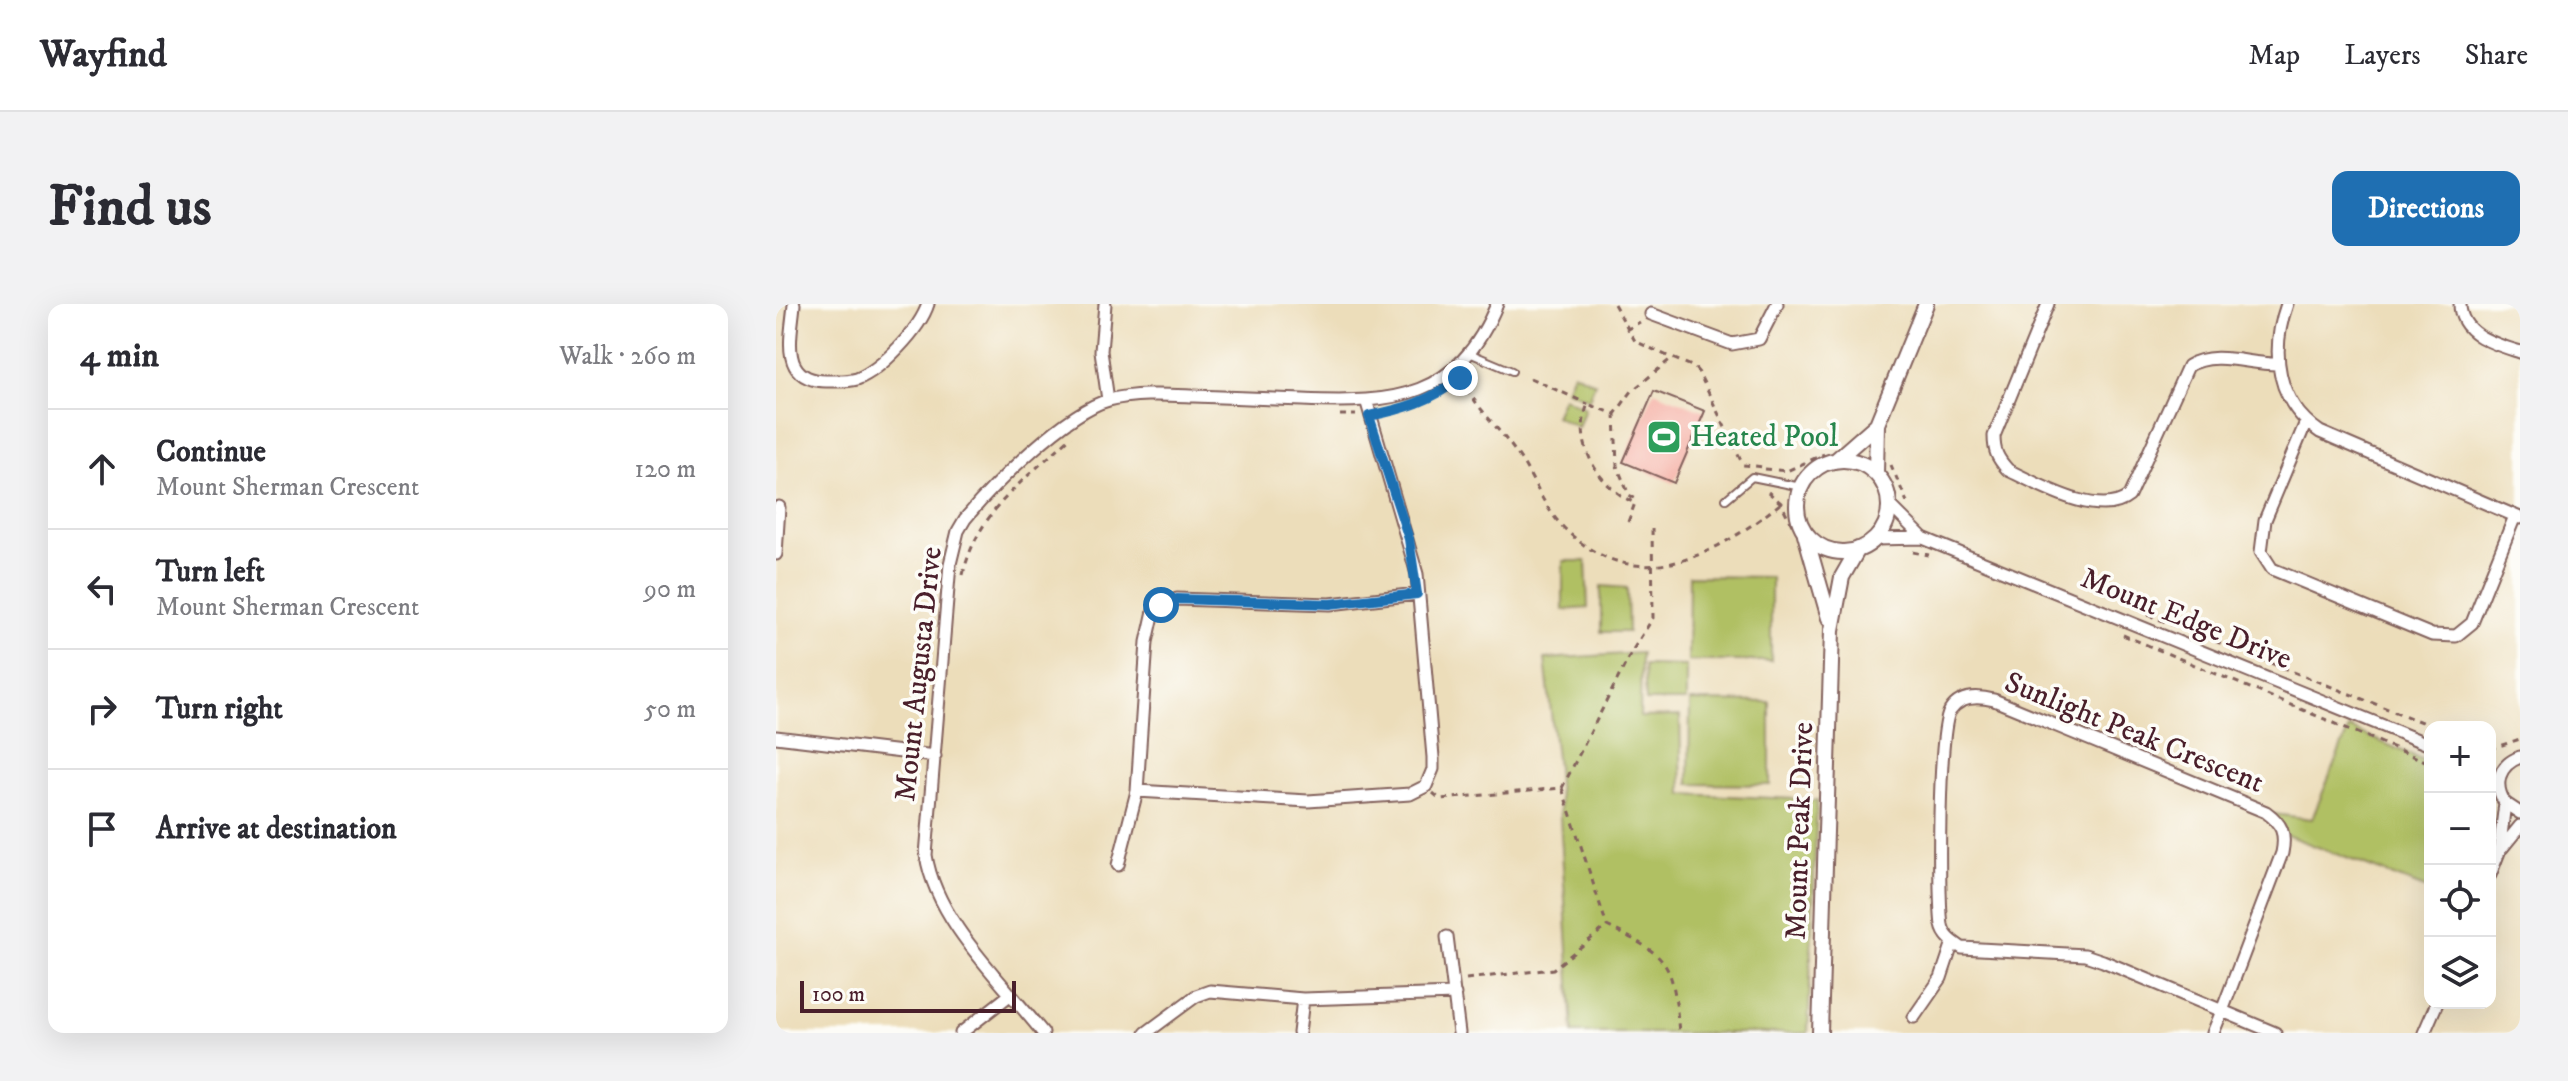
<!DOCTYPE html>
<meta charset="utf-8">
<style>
:root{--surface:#fff;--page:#f2f2f3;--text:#2b2b33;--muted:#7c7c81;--line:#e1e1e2;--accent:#1f6fb2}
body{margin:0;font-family:"IM FELL DW Pica",serif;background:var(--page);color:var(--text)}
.controls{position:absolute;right:24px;bottom:24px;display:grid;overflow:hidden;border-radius:16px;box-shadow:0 8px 32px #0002}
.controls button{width:72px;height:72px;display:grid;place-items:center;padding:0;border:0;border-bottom:2px solid var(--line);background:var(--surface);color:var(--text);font:40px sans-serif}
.scale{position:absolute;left:24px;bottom:20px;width:216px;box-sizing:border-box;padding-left:8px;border:4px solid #4a1f2b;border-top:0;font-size:22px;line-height:28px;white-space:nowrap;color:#4a1f2b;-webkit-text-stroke:6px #fdfcf7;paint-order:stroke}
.stop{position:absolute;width:24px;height:24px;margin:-18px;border:6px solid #1f6fb2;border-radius:50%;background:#fff}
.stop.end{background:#1f6fb2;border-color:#fff;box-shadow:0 2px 8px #0008}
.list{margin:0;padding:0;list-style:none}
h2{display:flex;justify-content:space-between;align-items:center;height:104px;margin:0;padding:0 32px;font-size:34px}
h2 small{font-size:26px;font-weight:400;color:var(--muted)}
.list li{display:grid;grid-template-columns:52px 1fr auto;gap:24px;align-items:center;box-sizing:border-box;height:120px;padding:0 32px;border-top:2px solid var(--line)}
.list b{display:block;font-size:30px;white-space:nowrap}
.list p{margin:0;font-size:26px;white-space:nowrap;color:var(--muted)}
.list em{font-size:26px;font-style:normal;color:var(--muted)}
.icon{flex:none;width:44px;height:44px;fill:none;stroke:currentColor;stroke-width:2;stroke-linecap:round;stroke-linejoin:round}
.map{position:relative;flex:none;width:1744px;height:729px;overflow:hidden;border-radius:16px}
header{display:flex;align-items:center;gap:48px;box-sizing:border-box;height:112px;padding:0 40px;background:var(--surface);border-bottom:2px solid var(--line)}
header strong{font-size:38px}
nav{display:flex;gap:44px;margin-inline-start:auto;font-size:28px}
.intro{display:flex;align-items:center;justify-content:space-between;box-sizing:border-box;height:192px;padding:0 48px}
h1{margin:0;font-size:56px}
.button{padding:20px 36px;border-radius:16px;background:var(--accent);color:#fff;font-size:28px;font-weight:700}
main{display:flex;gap:48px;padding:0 48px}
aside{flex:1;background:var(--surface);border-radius:16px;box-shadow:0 8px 32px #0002}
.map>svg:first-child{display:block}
.green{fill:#b0c063;stroke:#7d7047;stroke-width:2}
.building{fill:#f4a59a}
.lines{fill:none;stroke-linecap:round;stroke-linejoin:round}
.service-casing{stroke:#83625d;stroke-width:10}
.minor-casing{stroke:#83625d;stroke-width:15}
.tertiary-casing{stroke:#83625d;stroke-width:18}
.path{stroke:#83625d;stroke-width:3;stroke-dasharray:6 6;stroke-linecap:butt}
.service{stroke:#fff;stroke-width:6}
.minor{stroke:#fff;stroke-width:11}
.tertiary{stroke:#fff;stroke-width:14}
.route{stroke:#1f6fb2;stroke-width:10}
.labels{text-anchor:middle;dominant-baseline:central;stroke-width:7;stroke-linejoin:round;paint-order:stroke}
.leisure-label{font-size:30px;fill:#27864d;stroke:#fdfcf7;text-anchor:start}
.street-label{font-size:30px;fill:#4a1f2b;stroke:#fdfcf7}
</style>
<header>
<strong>Wayfind</strong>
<nav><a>Map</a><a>Layers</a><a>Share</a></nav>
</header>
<div class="intro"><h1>Find us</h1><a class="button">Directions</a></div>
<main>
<aside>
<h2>4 min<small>Walk · 260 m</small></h2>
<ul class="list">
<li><svg class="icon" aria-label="ahead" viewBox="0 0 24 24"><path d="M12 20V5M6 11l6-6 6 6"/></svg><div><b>Continue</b><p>Mount Sherman Crescent</p></div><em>120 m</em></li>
<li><svg class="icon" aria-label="left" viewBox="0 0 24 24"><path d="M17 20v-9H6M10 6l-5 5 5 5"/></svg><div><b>Turn left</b><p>Mount Sherman Crescent</p></div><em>90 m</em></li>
<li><svg class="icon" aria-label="right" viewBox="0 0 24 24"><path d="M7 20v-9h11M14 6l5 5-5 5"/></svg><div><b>Turn right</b></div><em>50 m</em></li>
<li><svg class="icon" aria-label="arrive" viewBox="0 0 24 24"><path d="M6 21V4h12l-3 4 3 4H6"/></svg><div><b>Arrive at destination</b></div></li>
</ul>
</aside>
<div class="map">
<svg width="1744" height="729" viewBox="0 0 1744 729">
<rect width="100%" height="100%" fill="#fdfcf7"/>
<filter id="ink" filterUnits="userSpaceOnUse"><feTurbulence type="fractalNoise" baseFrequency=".0125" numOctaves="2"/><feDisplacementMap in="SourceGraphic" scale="16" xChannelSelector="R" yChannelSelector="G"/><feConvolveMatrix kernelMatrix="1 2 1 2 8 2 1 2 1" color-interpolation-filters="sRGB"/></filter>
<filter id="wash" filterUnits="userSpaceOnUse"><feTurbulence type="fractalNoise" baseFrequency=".006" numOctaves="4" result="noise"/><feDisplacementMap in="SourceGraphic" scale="32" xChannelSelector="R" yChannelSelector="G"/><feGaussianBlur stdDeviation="1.8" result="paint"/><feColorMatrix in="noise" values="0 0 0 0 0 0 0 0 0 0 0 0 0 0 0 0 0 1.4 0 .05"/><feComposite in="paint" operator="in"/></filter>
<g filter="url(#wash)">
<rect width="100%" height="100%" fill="#ecddba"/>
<!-- green -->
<path class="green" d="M797,68l22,11 -6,16 -23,-9z
M787,93l22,11 -7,19 -23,-11z
M787,257h23l2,47 -25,2z
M913,272l82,1v84h-83z
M825,282l26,2 1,44h-27z
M865,349l-1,64 40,-1 2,78 135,6 -9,233h-235l-16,-266 -12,-108z
M868,361l42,1v35h-40z
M914,397l80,1v83l-81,-1z
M1573,424l81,35v127l-149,-57 -8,-19 39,5z"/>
<g id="blocks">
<!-- building -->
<path class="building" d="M878,87l51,20 -31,72 -51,-21z"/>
</g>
</g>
<g filter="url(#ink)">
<use href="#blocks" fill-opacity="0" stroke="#83625d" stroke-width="2"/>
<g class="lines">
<!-- service casing -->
<g class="service-casing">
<path id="service" d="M693,49l43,18
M950,195l26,-22 49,10"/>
</g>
<!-- minor casing -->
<g class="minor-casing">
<path id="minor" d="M18,0c-1,17 -8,46 1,62 6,11 19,15 31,15 10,0 21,1 31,-2 25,-10 63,-50 71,-75
M329,0l-4,47 7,49
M1272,0l-54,132c0,15 3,22 14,34 30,14 92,50 121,26l59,-130c27,-16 58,-2 88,-2
M1511,0c-17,48 -11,98 33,128l200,86
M1684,0c0,31 35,40 60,48
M875,10l81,30 27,-5 18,-35
M1530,118l-41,98 -4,32 11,17 160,66 24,1 16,-13 43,-107
M1113,200l34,34 12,5 495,202
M1099,235l48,-1
M0,250l3,-47
M0,433l159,19
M1744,453c-21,8 -27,27 -15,46l15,10
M361,487l171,10 102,-7 16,-8 7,-17v-12l-16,-183 -50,-171
M1726,544l18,-22
M342,561l19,-74 10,-149 7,-31 23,-12 153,5 87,-10
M1714,571l9,-23 6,-49
M671,633l12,96
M1138,713l27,-39 12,-36
M185,729l50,-39
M267,729c-41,-52 -107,-112 -117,-178l24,-291 8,-33 7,-12c28,-34 102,-108 144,-119 28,-7 57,-5 85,-4 36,1 73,3 109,4 91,4 155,-1 194,-96
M370,729l50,-37 14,-5 93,8 152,-5
M523,729l4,-34
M1437,729l9,-22 60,-158c4,-20 0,-29 -16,-41l-272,-112c-16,-4 -34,-5 -44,11 -12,18 -12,188 -8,214 2,11 11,17 20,23l123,7 18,6 172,72
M1648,729l13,-30"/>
</g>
<!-- tertiary casing -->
<g class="tertiary-casing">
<path id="tertiary" d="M1021 202a46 46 0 1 1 92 0a46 46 0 1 1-92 0Z
M1059,157l42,-37
M1100,170l1,-50 49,-120
M1029,230l24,84
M1044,729l12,-403 10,-53 16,-28"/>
</g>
<!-- path -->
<path class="path" d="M838,0l21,37 37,17
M850,26l14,-8
M684,74c17,31 43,54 62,83 14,23 23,48 42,67 72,72 151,28 217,-25
M754,74l58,26
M608,109l31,-8
M839,110l2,52 12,29 7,4 -1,4
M564,111h16
M1115,161l16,37
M989,165l22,2 37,-17
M992,188l13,11 12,24
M852,218l7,-19c-37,-16 -63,-60 -47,-99l27,10 17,-23 40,-33 22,9 5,6 44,92 22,2
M1137,248l16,3
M187,271c14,-64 63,-96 109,-139
M1372,311l286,112
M1347,331l307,128
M1714,445l30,-10
M786,484l70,-137 21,-33 -1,-93
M657,489l7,6 122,-11 45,138c64,31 66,37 72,107
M690,675l87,-10 54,-43
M1650,692l4,-11"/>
<!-- service -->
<use href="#service" class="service"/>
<!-- minor -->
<use href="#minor" class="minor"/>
<!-- tertiary -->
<use href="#tertiary" class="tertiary"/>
</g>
</g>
<g class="lines" filter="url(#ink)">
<!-- route -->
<path class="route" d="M385,301l16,-6 153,5 87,-10 -8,-55 -40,-123c35,-7 62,-15 91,-38"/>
</g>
<!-- icons -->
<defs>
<g id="stadium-square" transform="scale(1.8)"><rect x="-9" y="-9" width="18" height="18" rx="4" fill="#2e9e5b" stroke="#fdfcf7"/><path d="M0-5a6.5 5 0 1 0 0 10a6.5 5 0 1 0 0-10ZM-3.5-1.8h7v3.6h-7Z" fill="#fff"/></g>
</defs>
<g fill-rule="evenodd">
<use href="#stadium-square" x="888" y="133"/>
</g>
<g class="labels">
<!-- leisure labels -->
<g class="leisure-label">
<text x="914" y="133">Heated Pool</text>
</g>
<!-- street labels -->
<g class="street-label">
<text transform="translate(1410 315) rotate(22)">Mount Edge Drive</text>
<text transform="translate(143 370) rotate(-84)">Mount Augusta Drive</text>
<text transform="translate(1358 429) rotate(22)">Sunlight Peak Crescent</text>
<text transform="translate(1024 527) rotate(-88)">Mount Peak Drive</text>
</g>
</g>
</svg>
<div class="controls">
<button>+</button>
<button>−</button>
<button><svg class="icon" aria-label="locate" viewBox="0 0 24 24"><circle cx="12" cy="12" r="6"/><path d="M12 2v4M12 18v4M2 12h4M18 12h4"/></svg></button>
<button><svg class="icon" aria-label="layers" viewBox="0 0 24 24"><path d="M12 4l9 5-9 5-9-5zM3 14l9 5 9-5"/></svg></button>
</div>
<div class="scale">100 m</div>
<div class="stop" style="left:385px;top:301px"></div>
<div class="stop end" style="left:684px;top:74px"></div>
</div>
</main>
